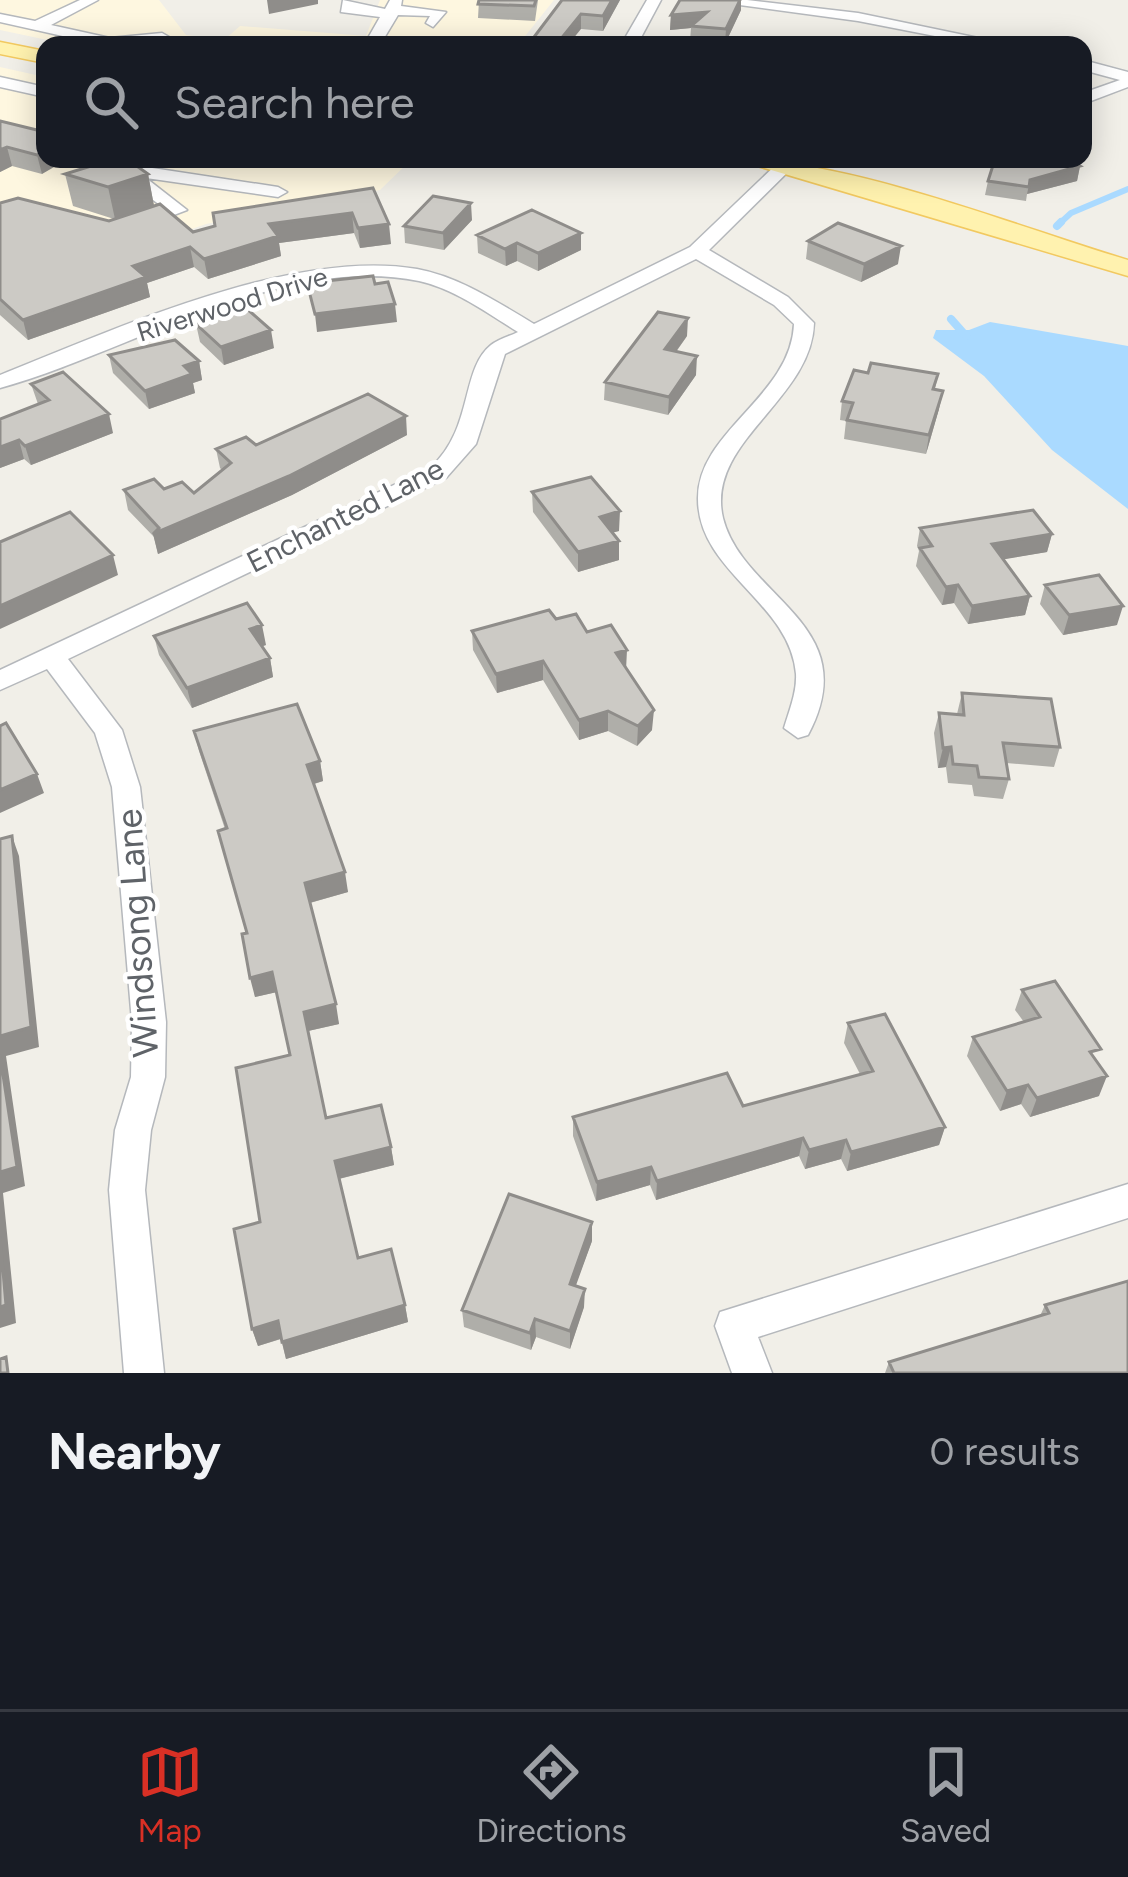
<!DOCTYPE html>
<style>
:root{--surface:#171b24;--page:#242831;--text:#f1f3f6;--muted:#9ea1a6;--line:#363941;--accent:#d93025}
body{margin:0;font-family:Figtree,sans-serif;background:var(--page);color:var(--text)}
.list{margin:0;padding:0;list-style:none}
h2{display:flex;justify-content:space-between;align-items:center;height:156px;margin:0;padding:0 48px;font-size:51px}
h2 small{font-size:39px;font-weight:400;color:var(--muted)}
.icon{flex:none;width:66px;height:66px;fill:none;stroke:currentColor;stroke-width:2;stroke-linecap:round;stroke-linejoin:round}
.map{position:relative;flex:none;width:1128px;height:1373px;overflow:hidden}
.search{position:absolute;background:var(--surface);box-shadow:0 6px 30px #0003;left:36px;right:36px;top:36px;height:132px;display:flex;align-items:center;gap:30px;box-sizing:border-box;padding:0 42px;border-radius:24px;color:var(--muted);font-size:45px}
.sheet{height:336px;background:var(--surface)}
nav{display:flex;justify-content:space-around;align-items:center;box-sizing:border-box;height:168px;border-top:3px solid var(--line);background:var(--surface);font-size:33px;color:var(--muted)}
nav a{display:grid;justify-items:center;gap:6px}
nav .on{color:var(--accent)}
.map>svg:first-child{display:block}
.commercial{fill:#fef7e0}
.water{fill:#aadaff}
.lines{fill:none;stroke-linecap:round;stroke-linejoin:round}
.stream-far1{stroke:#aadaff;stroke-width:6}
.stream{stroke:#aadaff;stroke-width:8}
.minor-casing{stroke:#b5b8bc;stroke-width:3}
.major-casing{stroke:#f2c960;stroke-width:3}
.minor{fill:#fff;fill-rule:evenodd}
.major{fill:#fff2af;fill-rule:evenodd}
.wall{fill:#afaea9}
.shaded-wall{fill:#8f8d8a}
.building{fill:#cccac5;stroke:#8f8d8a;stroke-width:3}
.labels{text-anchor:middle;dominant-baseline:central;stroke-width:9;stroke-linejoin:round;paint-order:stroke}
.far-street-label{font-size:27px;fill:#5f6368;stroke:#fff}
.street-label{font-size:30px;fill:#5f6368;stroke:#fff}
.near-street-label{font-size:36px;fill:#5f6368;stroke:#fff}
</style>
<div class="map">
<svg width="1128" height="1373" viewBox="0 0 1128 1373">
<rect width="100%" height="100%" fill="#f1efe8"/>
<!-- commercial -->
<path class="commercial" d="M0,0h159l27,35 38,5 16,-14 126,10 14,-36h174l-36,45h-447l-71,-15z
M0,67l45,10v82h367l-32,31 -174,34 -87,31 -119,-51z"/>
<!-- water -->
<path class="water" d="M990,322l138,24v163l-76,-59 -68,-74 -51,-38 3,-8h33z"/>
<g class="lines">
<!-- stream-far1 -->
<path class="stream-far1" d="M1058,225l13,-12 57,-24"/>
<!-- stream -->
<path class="stream" d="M1057,226l4,-4
M951,319l15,17"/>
<!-- minor casing -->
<g class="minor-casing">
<path id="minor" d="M80,0h18l-47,25 59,13 52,-5 7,4 -7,4 -59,4 -103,-23v-8l35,7z
M343,0l42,9 5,-9h12l-1,6 45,6 -13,15 -7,-4 4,-7 -32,-1 -18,30h-16l16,-28 -39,-5z
M647,0h14l-24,45h-16z
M702,0h45l111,13 154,32h-31l-123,-24z
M1083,60l45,12v15l-45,17v-11l37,-13 -37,-10z
M0,77l45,10v10l-45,-10z
M93,159l185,28 9,5 -9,5 -132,-19 41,32 -50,19 -6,-2v-8l33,-11 -46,-34 -25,-7z
M782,159h19l-92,91 79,47 26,26c-2,77 -109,119 -91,195 20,80 144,106 85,217l-10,3 -14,-10c5,-17 13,-36 12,-54 -6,-72 -98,-102 -98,-175 -1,-68 93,-102 96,-175l-20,-19 -78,-46 -191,95 -29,90 -30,34 -378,181 54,71 18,57 26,235 -1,55 -14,53 -6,60 19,183h-40l-15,-183 6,-60 16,-53 1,-55 -20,-235 -17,-54 -48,-64 -47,21v-20l430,-202c44,-39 30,-98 61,-123 7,-6 19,-9 27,-13 -31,-19 -63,-43 -99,-51 -138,-28 -291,72 -419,107v-13c116,-46 292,-127 417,-106 43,8 80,33 117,55l156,-77z
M1128,1184v34l-370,119 14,36h-40l-17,-47 5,-14z"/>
</g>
<!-- major casing -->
<g class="major-casing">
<path id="major" d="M0,42l45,9v12l-45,-9z
M734,159c115,0 280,67 394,101v16z"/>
</g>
<!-- minor -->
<use href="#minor" class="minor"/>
<!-- major -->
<use href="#major" class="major"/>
</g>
<!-- wall -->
<path class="wall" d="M479,0h59l-3,21 -57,-3z
M562,0h58l-17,31 -22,-2z
M680,0h61v10l-16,34 -35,-3 1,-13 -21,2 1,-15z
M0,121l45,11 -3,42 -30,-8 -12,6z
M1080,166l-3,15 -50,13 -1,7 -41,-6 3,-14z
M65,174h83l6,32 39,26 180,-44 18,56 -31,4 -6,-15 -75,10 2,13 -73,23 -14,-12 -47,16 3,14 -122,43 -28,-25v-112l109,18 5,-2 -41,-13z
M472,220l-28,30 -39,-7 -1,-17z
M477,235l104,15 -43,21 -21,-10 -11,5 -28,-13z
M808,241l90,23 -37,18 -55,-23z
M196,324l78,24 -50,17 -24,-23z
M687,336l-11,16 20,23 -28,40 -64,-15 1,-18z
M109,355l90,6 3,19 -9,3 2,10 -46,16 -36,-36z
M868,373l70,1 -3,15 4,20 -13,45 -82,-15 2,-18 -6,-1 2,-19z
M31,384l82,49 -82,32 -7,-6 -24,9v-49l38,-15z
M407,435l-115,60 -134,59 -4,-17 -26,-27 -4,-20 40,-1 30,4 28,-23 -2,-2 -4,-19z
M532,492l87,39 -6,1 6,28 -41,12 -45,-60z
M920,528l132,6 -5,18 -44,7 27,37 -5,19 -57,9 -14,-21 -12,2 -26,-39 3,-15 -2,-5z
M1045,585l72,40 -54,10 -23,-31z
M556,619l31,13 39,37 26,61 -15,16 -29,-15 -29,9 -36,-60 -46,13 -24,-43 -1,-19z
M154,636l112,9 -4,1 8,12 3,19 -81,31 -33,-53z
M962,693l98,54 -6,20 -48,-4 3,16 -6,20 -29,-3 -2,-11 -24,-2 -2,-16 -8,1 -4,-35 5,-20 18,1z
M194,731l126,30 3,20 -9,3 34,108 -38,11 29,121 -31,7 18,87 65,29 3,18 -55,14 19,79 47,47 3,17 -122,37 -5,-20 -23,7 -6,-17 8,-107 30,-167 -13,-63 -22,5 -9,-64 -28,-102 7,-2 -26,-78z
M1022,990l74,70 3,36 -69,21 -9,-13 -21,7 -33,-55 6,-19 51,-15 -9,-12z
M848,1023l97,104 -6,18 -92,26 -6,-12 -36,10 -6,-13 -143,44 -6,-15 -54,16 -23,-65v-19l170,-11 117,-32 -16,-31z
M592,1241l-17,45 9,21 -14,42 -34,-12 -5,13 -67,-23 -2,-17z
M1045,1305l83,68h-243l4,-11 151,-46z"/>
<!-- shaded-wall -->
<path class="shaded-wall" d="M267,0h51v4l-49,10z
M612,0h8l-17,31v-15z
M740,0h1v10l-16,34 1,-15z
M707,12l-16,14v2l-21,2 1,-15z
M581,14v15l-13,16h-12z
M7,147l5,19 -12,6v-22z
M45,151v8h23l-26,15 -5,-19z
M1080,166l-3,15 -50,13 3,-14z
M148,174l6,32 -39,13 -7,-32z
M471,203l1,17 -28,30 -1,-17z
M352,213l2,20 -75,10 2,13 -73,23 -4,-20 65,-35z
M389,224l2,20 -31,4 -2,-20z
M581,233v17l-43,21v-18z
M517,243v18l-11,5 -1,-17z
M901,246l-3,18 -37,18 3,-18z
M190,247l4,20 -47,16 3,14 -122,43 -5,-20 110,-54z
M395,304l2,18 -80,10 -2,-18z
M688,318l-1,18 -23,32 1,-19z
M271,330l3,18 -50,17 -3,-18z
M697,356l-1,19 -28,40 1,-18z
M199,361l3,19 -9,3 2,10 -46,16 -4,-18 39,-25z
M943,391l-4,18 -13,45 3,-19z
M109,414l4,19 -82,32 -6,-19z
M406,416l1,19 -115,60 -134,59 -5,-20z
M19,440l5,19 -24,9v-21z
M620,511l-1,20 -19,5v-19z
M1052,534l-5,18 -59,10 4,-18z
M619,541v19l-41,12v-20z
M113,555l5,20 -118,54v-23z
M958,585l-4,18 -12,2 4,-18z
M1030,596l-5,19 -57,9 4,-18z
M1123,606l-6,19 -54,10 6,-20z
M262,625l4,20 -12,4 -4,-20z
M627,650l-1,20 -10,-17z
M270,658l3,19 -81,31 -5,-20z
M543,661v19l-46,13 -1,-19z
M654,710l-2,20 -15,16 1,-20z
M608,711v20l-29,9v-20z
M951,747l-5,20 -8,1 5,-20z
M320,761l3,20 -13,4 -3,-20z
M37,774l7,19 -44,20v-23z
M12,836l7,20 20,191 -33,9 19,130 -22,7 13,130 -16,5v-292z
M345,872l3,20 -39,11 -4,-20z
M272,972l5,20 -22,5 -5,-19z
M336,1004l3,20 -31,7 -4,-19z
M1107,1076l-8,20 -69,21 7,-19z
M1028,1085l-7,19 -21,7 7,-20z
M945,1127l-6,18 -92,26 4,-19z
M803,1138l-4,18 -143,44 1,-19z
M846,1140l-5,19 -36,10 4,-19z
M391,1147l3,18 -56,14 -3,-18z
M651,1167l-1,18 -54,16 1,-19z
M592,1222v19l-22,61v-18z
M585,1289l-1,18 -14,42v-18z
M405,1305l3,17 -122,37 -4,-17z
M535,1319l1,18 -5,13 -1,-17z
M278,1321l5,17 -25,8 -6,-17z"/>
<!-- building -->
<path class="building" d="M479,0h57l-2,6 -56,-2z
M562,0h50l-9,16 -22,-2 -25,31h-28z
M680,0h60l-14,29 -35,-3 16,-14 -36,3z
M0,121l45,11v19l-8,4 -30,-8 -7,3z
M114,159h13l21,15 -40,13 -43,-13z
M995,159h72l13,7 -50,14 -1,7 -41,-6z
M373,188l16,36 -31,4 -6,-15 -83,11 9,12 -74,23 -14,-12 -57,19 13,11 -123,43 -23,-21v-96l18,-5 91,23 51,-17 33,28 22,-6 -2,-13z
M433,196l38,7 -28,30 -39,-7z
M532,210l49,23 -43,20 -21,-10 -12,6 -28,-14z
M838,223l63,23 -37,18 -56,-23z
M373,276l2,8 13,-2 7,22 -80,10 -8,-31z
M246,308l25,22 -50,17 -25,-23z
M658,312l30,6 -23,31 32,7 -28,41 -64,-15z
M175,340l24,21 -15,5 8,8 -47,17 -36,-36z
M871,363l67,11 -5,15 10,2 -14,44 -82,-15 6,-17 -11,-2 12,-31 14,3z
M63,372l46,42 -84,32 -6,-6 -19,7v-28l49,-19 -18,-16z
M368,394l38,22 -117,60 -136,58 6,-6 -35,-38 30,-11 10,10 18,-7 12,11 37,-30 -15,-14 30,-12 10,8z
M591,477l29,34 -20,6 19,24 -41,11 -46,-60z
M1033,510l19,24 -60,10 38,52 -58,10 -14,-21 -12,2 -26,-39 12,-2 -12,-18z
M70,512l43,43 -113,51v-64z
M1099,575l24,31 -54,9 -24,-30z
M247,603l15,22 -12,4 20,29 -83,30 -33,-52z
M549,610l7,9 20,-5 11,18 24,-7 16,25 -11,3 38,57 -16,16 -30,-15 -29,9 -36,-59 -47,13 -24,-43z
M962,693l89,6 9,48 -57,-4 6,36 -30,-2 -2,-11 -24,-2 -2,-17 -8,1 -4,-35 25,2z
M297,704l23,57 -13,4 38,107 -40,11 31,121 -32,8 22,106 55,-13 10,42 -56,14 23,97 33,-9 14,56 -123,37 -4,-21 -26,8 -18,-100 26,-7 -24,-154 54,-13 -18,-83 -22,6 -8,-44 5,-1 -29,-102 9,-3 -33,-97z
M6,723l31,51 -37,16v-64z
M12,836l19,191 -31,9v-197z
M1055,981l46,68 -11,3 17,24 -70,22 -9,-13 -21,6 -34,-54 67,-20 -18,-27z
M885,1014l60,113 -94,25 -5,-12 -37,10 -6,-12 -146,43 -6,-14 -54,15 -24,-65 154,-44 16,33 130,-35 -25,-48z
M0,1055l17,112 -17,5z
M509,1194l83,28 -22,62 15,5 -15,42 -35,-12 -5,14 -68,-23z
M0,1237l6,68 -6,2z
M1128,1281v92h-234l-5,-11 160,-49 -4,-8z
M6,1357l2,16h-8v-14z"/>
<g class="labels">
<!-- far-street labels -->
<g class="far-street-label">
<text transform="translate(232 304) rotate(-17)">Riverwood Drive</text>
</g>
<!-- street labels -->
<g class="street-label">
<text transform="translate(345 515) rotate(-27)">Enchanted Lane</text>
</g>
<!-- near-street labels -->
<g class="near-street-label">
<text transform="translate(137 933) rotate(-94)">Windsong Lane</text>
</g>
</g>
</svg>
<div class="search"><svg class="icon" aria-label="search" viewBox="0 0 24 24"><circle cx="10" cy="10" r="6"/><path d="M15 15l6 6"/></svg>Search here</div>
</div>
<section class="sheet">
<h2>Nearby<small>0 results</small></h2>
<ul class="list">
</ul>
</section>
<nav>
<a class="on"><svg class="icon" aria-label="map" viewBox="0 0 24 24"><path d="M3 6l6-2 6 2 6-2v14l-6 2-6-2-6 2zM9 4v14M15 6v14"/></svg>Map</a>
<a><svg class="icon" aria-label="directions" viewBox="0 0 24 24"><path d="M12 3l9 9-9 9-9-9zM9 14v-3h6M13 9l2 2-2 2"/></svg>Directions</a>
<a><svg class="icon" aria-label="saved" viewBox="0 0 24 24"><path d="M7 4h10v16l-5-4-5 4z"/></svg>Saved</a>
</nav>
